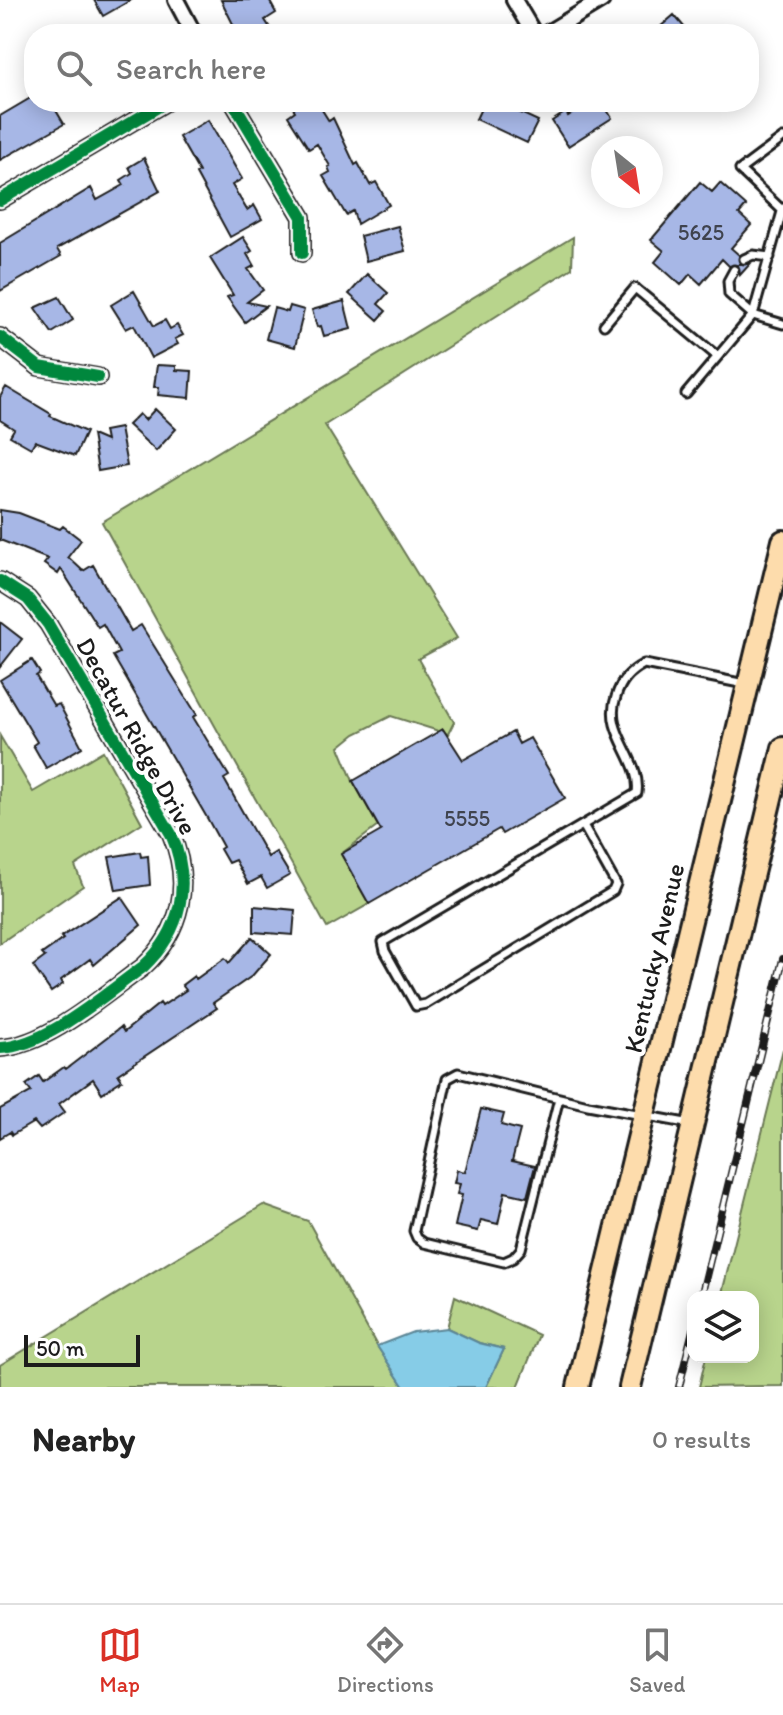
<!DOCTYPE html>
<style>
:root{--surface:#fff;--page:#f2f2f2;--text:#222;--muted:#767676;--line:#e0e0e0;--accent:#d93025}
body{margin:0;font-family:Itim,sans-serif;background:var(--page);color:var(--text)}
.controls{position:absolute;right:24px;bottom:24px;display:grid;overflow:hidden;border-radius:16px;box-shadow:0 4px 20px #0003}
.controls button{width:72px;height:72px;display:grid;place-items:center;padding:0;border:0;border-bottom:2px solid var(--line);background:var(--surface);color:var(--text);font:40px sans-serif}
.compass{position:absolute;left:591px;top:136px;width:72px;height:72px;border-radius:50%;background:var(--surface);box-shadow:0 4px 20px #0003;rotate:150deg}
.scale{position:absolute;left:24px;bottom:20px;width:116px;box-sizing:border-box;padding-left:8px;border:4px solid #1c1c1c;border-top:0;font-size:22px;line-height:28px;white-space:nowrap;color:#1c1c1c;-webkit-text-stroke:6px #fff;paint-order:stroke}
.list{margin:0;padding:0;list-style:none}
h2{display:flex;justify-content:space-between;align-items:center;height:104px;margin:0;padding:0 32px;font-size:34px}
h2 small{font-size:26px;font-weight:400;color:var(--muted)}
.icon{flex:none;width:44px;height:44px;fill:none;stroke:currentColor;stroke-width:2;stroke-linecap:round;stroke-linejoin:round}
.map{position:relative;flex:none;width:783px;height:1387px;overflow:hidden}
.search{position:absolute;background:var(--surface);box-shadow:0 4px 20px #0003;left:24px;right:24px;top:24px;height:88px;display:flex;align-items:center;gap:20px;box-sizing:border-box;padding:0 28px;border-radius:32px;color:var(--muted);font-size:30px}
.sheet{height:216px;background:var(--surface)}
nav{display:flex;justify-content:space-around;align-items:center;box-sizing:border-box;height:112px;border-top:2px solid var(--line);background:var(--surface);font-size:22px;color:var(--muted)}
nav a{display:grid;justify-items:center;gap:4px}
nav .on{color:var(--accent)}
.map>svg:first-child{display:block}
.green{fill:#b8d48c;stroke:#6a7854;stroke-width:2}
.water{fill:#86cce7;stroke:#5c8696;stroke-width:2}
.building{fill:#a7b7e6;stroke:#1c1c1c;stroke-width:2}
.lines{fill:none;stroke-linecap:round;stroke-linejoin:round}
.lane-casing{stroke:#1c1c1c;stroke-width:13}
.street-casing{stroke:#1c1c1c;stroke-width:20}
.primary-casing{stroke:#1c1c1c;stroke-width:26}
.lane{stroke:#fff;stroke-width:7}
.street{stroke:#fff;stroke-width:14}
.primary{stroke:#fddcac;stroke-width:20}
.rail-casing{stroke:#1c1c1c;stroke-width:8}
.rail{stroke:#fff;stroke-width:5;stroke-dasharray:15;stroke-linecap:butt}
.cycleway-casing{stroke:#fff;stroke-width:17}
.cycleway{stroke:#00873e;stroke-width:12}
.labels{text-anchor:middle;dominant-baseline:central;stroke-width:8;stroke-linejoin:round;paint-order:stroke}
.number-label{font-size:22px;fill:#3f434e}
.street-label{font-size:26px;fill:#1c1c1c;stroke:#fff}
</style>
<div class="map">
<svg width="783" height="1387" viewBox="0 0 783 1387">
<rect width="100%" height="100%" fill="#fff"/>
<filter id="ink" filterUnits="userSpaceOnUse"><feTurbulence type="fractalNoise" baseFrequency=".0125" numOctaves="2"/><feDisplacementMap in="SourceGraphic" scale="16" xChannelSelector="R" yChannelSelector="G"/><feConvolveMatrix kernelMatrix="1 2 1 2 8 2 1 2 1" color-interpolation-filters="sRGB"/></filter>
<g filter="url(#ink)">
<!-- green -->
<path class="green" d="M573,237l-1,31 -247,157 132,213 -39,21 36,63 -6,12 -57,-18 -36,18 -16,13 14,34 25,45 -37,28 28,50 -42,24 -225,-406z
M0,736l33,56 70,-41 39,72 -67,43 8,20 -83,57z
M783,1049v337l-84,1 7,-30h47v-60h-32z
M263,1205l45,16 69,125 27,41h-404v-22z
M455,1296l84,39 -21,52h-32l18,-38 -25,-6 -32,-15z"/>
<!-- water -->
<path class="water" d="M447,1328l32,15 25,6 -18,38h-82l-27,-41 36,-14z"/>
<!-- building -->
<path class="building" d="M94,0h37l-28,16z
M221,0h48l7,13 -11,7 9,14h-36z
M674,15l16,19h-38z
M34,96v6h17l13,22 -64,36v-44z
M289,102h28l12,19 4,-3 22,47 3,-2 12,22 6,-3 13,23 -32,19 -4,-13 -7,4 -23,-39 7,-4 -2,-5 2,-1 -13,-22 -8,5 -21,-33 7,-5z
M484,102h13l41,19 -11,22 -51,-24z
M591,102h11l10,16 -44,28 -16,-25 14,-9 2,4z
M208,120l34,59 -10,6 15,25 7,-5 8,14 -32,18 -34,-63 3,-2 -20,-35z
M144,158l16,33 -103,58 4,7 -61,35v-48l91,-55 6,12 27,-15 -3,-5 11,-7 -3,-6z
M700,182l12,10 8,-9 26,23 -7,8 12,11 -20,23 8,7 1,9h10l-10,11 -2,-10 -9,1 -7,-7 -21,25 -11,-10 -9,11 -26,-23 9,-11 -13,-11z
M398,226l7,25 -39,10 -6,-25z
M243,237l9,14 -5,3 7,12 -6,3 15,21 -16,12 19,4 -21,16 -18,-25 6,-2 -23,-37z
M367,274l21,19 -10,11 8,7 -8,9 -29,-26z
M134,291l20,35 11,-6 5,9 7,-4 6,10 -8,4 3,5 -27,14 -17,-33 -8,4 -15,-24z
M59,297l14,23 -21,13 -17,-25z
M344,301l7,28 -27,7 -3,-10 -4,1 -5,-17z
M290,306l14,4 -9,37 -29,-8 8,-31 14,4z
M157,365l19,1v4l16,1 -2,27 -32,-3 1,-8h-5z
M6,387l45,27 -1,2 36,16 -11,24 -40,-15 -4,7 -21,-12 4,-7 -14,-9v-23z
M155,409l21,20 -20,22 -28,-26 11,-11 6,6z
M120,428l7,38 -29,5 -6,-36 14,6 -2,-10z
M0,510l19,3 41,16 3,-3 18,14 -13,17 15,14 10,-6 38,66 10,-6 56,90 -4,2 36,59 -5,3 44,78 8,-5 14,23 -23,13 -6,-11 -13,7 -13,-24 -7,3 -8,-14 3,-2 -17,-31 -93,-160 6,-3 -16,-29 -5,3 -37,-58 -3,5 -14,-10 4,-5 -48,-19z
M0,622l22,17 -22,28z
M32,660l8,13 -4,3 18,30 5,-2 23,43 -36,21 -13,-23 4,-3 -37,-62z
M443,729l20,31 50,-28 6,12 11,-6 35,60 -63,36 -3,-5 -130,75 -28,-50 40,-23 -28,-50z
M140,852l1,5 7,-1 2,29 -34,5 -7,-33z
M122,897l19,28 -47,40 -4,-6 -29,21 2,4 -12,8 -18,-26 12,-9 -3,-3 21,-15 -2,-2z
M254,906l41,4 -2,25 -39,-3z
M252,937l19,17 -19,22 -39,27 4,5 -99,66 4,6 -20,13 -9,-14 -34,25 6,8 -25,17 -6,-7 -22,13 -2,-3 -10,6v-29l31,-17 -5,-7 13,-9 4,6 21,-15 2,2 55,-42 3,5 36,-29 2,3 24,-16 -4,-5 12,-9 2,3 29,-21 4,5z
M481,1109l23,5 -3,11 19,5 -8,31 23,5 -8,31 -22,-5 -7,32 -17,-4 -3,11 -23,-5 7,-31 -5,-1 3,-10 -6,-1 3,-13 8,2z"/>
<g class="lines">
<!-- lane casing -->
<g class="lane-casing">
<path id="lane" d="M783,208l-30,107 30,9
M782,210l-42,-40 43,-32
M744,259l9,-4 17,2
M604,325l31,-37 82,68
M686,394l67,-79 -24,-21 -1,-13 6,-11
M583,825l33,59 -3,7 -187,113 -10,2 -31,-55 -2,-9 254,-149c5,-34 -34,-60 -21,-96 5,-16 13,-25 28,-33l101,20
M559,1098l-38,151 -8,9 -9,4 -80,-19 -7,-5 -3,-7 33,-152 11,-6 130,32 103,19"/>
</g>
<!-- street casing -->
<g class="street-casing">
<path id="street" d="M176,0l18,34
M514,0l20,34
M546,34l56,-34
M233,102l69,115v36
M0,200l166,-98
M0,337l39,30 59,10
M0,581l28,18 20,25 123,210c21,49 11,97 -28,133 -38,27 -96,79 -143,81"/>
</g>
<!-- primary casing -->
<g class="primary-casing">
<path id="primary" d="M578,1387l205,-846
M630,1387l153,-639"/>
</g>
<!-- lane -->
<use href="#lane" class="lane"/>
<!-- street -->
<use href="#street" class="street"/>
<!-- primary -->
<use href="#primary" class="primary"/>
<!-- rail casing -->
<g class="rail-casing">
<path id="rail" d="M701,1297l82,-338
M679,1387l14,-57"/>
</g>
<!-- rail -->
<use href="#rail" class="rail"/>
<!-- cycleway casing -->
<g class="cycleway-casing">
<path id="cycleway" d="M233,102l69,115v36
M0,200l166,-98
M0,337l39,30 59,10
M0,581l28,18 20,25 123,210c21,49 11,97 -28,133 -38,27 -96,79 -143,81"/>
</g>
<!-- cycleway -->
<use href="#cycleway" class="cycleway"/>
</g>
</g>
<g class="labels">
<!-- number labels -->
<g class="number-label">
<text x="701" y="232">5625</text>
<text x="467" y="818">5555</text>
</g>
<!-- street labels -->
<g class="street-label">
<text transform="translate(137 736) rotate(61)">Decatur Ridge Drive</text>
<text transform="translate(654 958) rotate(-77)">Kentucky Avenue</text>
</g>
</g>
</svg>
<div class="controls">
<button><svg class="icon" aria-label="layers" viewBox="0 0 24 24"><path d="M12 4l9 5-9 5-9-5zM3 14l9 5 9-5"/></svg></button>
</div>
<svg class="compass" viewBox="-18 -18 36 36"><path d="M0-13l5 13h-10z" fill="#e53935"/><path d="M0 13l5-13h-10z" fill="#767676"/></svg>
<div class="scale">50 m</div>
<div class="search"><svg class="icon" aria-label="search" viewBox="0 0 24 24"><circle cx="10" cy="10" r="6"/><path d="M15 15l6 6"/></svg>Search here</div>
</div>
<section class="sheet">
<h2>Nearby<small>0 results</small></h2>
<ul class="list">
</ul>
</section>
<nav>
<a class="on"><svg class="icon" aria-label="map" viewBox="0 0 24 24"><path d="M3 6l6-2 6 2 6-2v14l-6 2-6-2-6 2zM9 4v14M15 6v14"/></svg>Map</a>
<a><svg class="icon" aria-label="directions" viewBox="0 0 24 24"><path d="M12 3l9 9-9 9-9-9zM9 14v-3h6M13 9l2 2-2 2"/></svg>Directions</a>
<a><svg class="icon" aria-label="saved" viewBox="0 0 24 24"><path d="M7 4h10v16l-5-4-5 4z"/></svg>Saved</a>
</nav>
